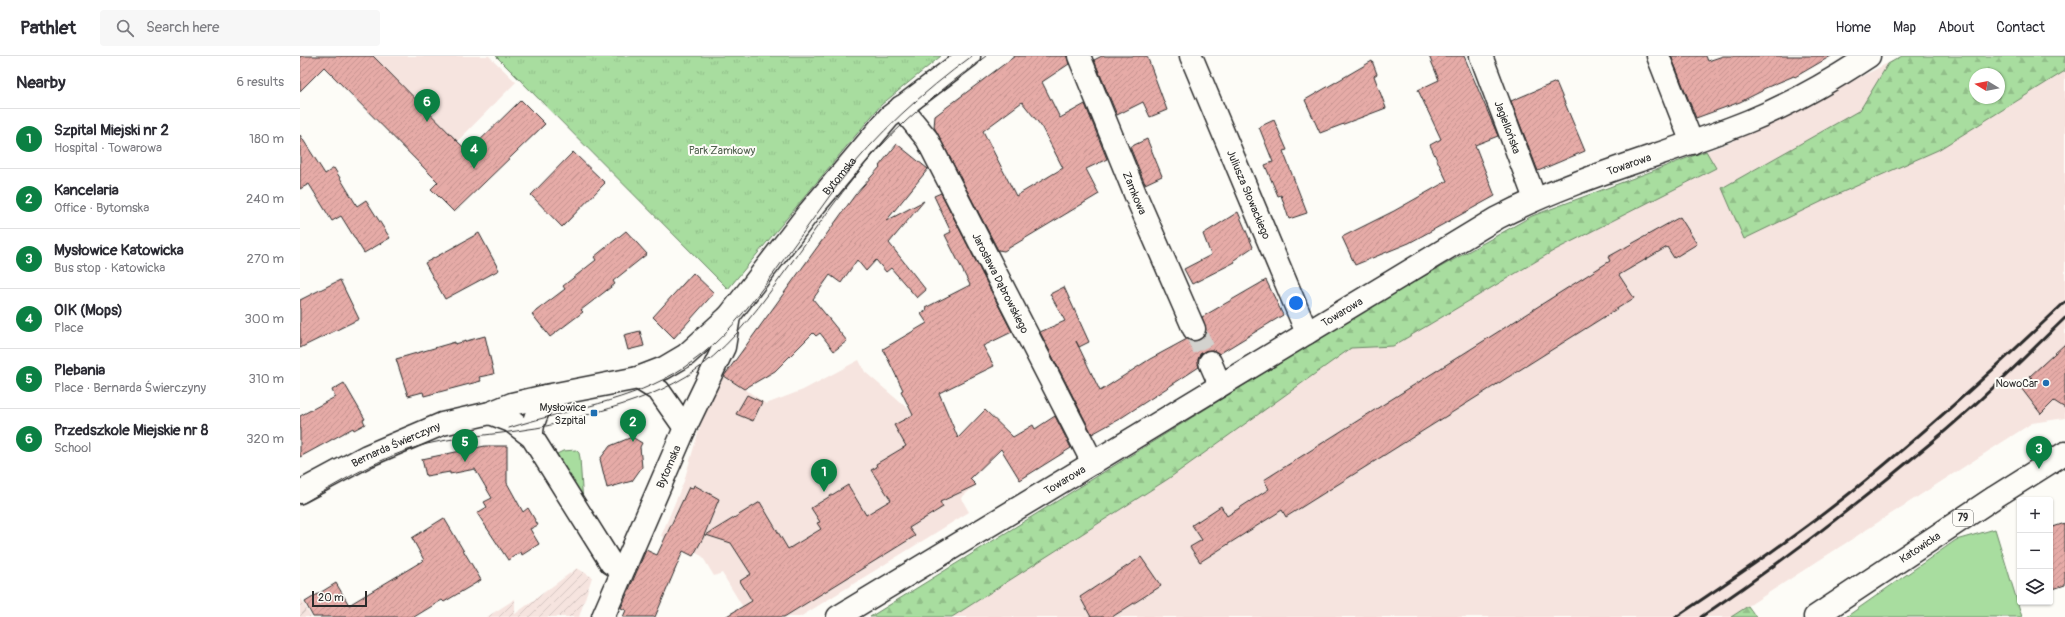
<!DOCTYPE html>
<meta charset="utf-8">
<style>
:root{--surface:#fff;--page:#f7f7f7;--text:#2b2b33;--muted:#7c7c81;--line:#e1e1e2;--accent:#0b8043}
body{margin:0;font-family:Pangolin,sans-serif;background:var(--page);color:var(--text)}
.controls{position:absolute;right:12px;bottom:12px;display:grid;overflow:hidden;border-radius:4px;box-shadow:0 1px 3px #0004}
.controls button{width:36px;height:36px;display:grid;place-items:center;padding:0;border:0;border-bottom:1px solid var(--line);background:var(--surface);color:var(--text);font:20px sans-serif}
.compass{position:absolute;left:1669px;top:12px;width:36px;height:36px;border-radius:50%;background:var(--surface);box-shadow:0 1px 3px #0004;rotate:280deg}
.scale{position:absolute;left:12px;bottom:10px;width:55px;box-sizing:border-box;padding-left:4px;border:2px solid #2b2b2b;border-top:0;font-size:11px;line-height:14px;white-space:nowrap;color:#2b2b2b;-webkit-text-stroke:3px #fdfcf7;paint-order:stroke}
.you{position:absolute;left:996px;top:247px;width:14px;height:14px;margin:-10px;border:3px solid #fff;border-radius:50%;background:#1a73e8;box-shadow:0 0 0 6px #1a73e833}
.badge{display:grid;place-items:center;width:26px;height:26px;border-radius:50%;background:var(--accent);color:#fff;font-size:13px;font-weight:700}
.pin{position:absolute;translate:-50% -33px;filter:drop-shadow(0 1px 2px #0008)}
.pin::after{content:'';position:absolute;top:21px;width:14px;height:12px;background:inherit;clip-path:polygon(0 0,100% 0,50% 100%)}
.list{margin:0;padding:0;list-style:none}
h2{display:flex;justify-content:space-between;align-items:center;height:52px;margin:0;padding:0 16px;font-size:17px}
h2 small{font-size:13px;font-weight:400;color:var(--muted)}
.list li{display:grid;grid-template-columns:26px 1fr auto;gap:12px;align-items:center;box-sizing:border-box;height:60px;padding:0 16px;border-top:1px solid var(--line)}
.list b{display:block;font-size:15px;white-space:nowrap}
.list p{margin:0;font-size:13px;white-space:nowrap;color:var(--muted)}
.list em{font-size:13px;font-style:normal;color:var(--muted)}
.icon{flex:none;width:22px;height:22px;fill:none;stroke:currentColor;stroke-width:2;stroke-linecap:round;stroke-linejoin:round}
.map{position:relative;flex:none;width:1765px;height:561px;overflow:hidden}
header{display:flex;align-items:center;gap:24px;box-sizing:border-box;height:56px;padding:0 20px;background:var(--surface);border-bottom:1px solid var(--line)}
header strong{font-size:19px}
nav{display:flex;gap:22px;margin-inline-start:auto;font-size:14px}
.search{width:280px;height:36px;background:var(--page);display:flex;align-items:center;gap:10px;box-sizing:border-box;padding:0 14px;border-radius:4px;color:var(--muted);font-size:15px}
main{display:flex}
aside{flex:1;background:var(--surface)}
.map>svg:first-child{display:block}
.built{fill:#f6e4df;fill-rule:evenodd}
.industrial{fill:url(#industrial-furrows)}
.green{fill:#a8dd9f;stroke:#6a8465}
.forest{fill:url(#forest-firs);stroke:#6a8465;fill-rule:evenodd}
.park{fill:url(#park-tufts);stroke:#6a8465}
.building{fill:url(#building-hatch);stroke:#2b2b2b;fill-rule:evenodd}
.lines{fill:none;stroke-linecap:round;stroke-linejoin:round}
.minor-tunnel{stroke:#d3d2ce;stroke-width:22;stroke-dasharray:22 11;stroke-linecap:butt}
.minor-casing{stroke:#2b2b2b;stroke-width:25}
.major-casing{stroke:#2b2b2b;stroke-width:25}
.minor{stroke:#fdfcf7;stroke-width:22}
.major{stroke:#fdfcf7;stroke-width:22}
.tram{stroke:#2b2b2b;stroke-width:1}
.rail{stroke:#2b2b2b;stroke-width:3}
.poi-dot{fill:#1f6fb2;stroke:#fdfcf7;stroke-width:1.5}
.labels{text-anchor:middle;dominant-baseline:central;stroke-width:4;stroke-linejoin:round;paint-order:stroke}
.shield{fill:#fdfcf7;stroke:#6a6a68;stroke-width:1}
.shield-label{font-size:10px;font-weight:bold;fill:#2b2b2b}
.street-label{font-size:11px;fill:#2b2b2b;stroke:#fdfcf7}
.park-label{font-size:11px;fill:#50604e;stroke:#fdfcf7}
.poi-label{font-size:11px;fill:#2b2b2b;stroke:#fdfcf7;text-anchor:end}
</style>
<header>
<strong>Pathlet</strong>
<div class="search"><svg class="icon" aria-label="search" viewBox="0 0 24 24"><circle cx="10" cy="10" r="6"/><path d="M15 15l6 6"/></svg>Search here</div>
<nav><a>Home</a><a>Map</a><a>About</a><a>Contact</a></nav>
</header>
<main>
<aside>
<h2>Nearby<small>6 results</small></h2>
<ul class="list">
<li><span class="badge">1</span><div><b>Szpital Miejski nr 2</b><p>Hospital · Towarowa</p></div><em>180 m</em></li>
<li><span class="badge">2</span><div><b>Kancelaria</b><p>Office · Bytomska</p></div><em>240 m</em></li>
<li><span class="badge">3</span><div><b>Mysłowice Katowicka</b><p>Bus stop · Katowicka</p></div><em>270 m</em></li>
<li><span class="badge">4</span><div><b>OIK (Mops)</b><p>Place</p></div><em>300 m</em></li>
<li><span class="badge">5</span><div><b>Plebania</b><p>Place · Bernarda Świerczyny</p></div><em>310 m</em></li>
<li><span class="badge">6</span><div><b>Przedszkole Miejskie nr 8</b><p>School</p></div><em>320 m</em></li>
</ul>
</aside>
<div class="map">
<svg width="1765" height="561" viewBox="0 0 1765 561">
<defs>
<pattern id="industrial-furrows" width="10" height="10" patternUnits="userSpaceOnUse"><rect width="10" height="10" fill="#f6e4df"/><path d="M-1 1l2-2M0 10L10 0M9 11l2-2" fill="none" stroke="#d3c4c0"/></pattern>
<pattern id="forest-firs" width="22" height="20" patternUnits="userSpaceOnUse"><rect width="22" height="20" fill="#a8dd9f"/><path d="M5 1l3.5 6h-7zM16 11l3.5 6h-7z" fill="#91be89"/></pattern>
<pattern id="park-tufts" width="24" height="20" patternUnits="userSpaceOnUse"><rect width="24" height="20" fill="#a8dd9f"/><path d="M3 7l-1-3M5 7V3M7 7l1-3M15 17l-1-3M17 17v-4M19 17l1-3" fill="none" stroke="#91be89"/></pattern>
<pattern id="building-hatch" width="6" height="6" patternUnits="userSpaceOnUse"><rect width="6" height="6" fill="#e6aba7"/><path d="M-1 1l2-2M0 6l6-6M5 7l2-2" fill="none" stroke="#c59390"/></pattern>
</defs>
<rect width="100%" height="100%" fill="#fdfcf7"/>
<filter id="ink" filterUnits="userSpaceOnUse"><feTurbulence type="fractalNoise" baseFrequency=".025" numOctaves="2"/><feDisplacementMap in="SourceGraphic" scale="8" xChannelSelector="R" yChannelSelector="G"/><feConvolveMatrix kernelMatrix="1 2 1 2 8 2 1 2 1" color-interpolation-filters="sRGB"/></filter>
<g filter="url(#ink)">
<!-- built -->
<path class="built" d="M36,0h153l27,26 -87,88 -8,-8 -1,1 -96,-96z
M1602,0h163v362l-33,5 -301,194h-861l513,-318 149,-83 199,-74zM1675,18h24v24h-24z
M559,304l6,12 49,42 30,37 32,34 -15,13 8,14 -169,105h-51l-27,-44 -8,3 -12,-20 -41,-20 23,-55 17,-58 22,-46 22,12 21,15 37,-14z"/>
<!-- industrial -->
<path class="industrial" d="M277,512l15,9 -13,40h-92l28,-18v15z
M0,541l3,5 8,15h-11z"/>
<!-- green -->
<path class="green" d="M276,394l3,3 1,5 3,46 -30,-48 10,-5z
M1695,473l27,88h-176l110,-77z"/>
<!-- forest -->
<path class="forest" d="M1602,0h163v15l-127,79 -111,49 -83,40 -22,-51 138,-78 28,-46zM1675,18h24v24h-24z
M1406,95l10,17 -161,82 -162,96 -42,2 -183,131 -216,138h-82l513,-318 149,-83z
M1448,550l8,11h-25z"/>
<!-- park -->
<path class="park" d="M196,0h445l-60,49 -153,184z"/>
<!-- building -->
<path class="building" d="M0,0h73l95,96 53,-52 24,24 -91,88 -23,-23 7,-7 -114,-115 -24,24z
M715,0h52l2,8 -27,18 18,36 25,-14 22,55 -21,10 13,25 -95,57 -6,-1 -64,-123 1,-11zM722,46l19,24 22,42 -47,28 -33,-65z
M802,0h45l20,54 -17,7 -7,-15 -26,13 -23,-55z
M1129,0h35l34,80 -23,9 20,51 -86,47 -54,22 -13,-28 52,-26 53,-30 -17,-36 11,-6 -23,-49 21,-10z
M1371,0h35l2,5 15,-5h108l-36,21 -1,-1 -31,13 -1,2 -22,11 -44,16z
M1072,5l5,13 -3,2 12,32 -66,25 -15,-33z
M1256,26l29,69 -47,20 -27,-70z
M974,64l13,30 -4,1 24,62 -18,6 -8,-24 -3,1 -13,-31 8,-3 -14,-35z
M0,79l25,39 9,-6 23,38 9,-6 24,38 -26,15 -23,-37 -9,5 -23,-37 -9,5z
M847,83l15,37 -17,8 -15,-37z
M597,88l31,25 -42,52 38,-20 -35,42 37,47 -9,8 -26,-30 -5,4 -10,-12 -10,11 -9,-11 -16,23 -11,-8 -17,24 34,42 -13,10 -14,-18 -4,3 -3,-3 -38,38 -31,18 -20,-13 131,-181 25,-28 -1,-1z
M273,96l32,31 -43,44 -31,-32z
M641,137l71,139 -29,14 11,20 -55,27 19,45 27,-28 28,27 20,-12 2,4 20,-13 16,32 -51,32 -19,-31 -31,30 6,6 -36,17 3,5 -34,21 6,8 -131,81h-59l27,-16 -12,-20 11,-7 -20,-31 -25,-8 54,-33 28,47 33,-20 -4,-6 3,-1 -9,-14 37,-23 18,30 25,-15 -20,-30 6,-3 -1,-3 30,-18 -12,-21 19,-10 -12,-24 2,-1 -20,-41 44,-26 -6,-9 6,-4 -2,-2 45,-23 -25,-50 6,-3 -17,-36z
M938,156l15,35 -19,13 1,2 -43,22 -8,-15 27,-14 -8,-21z
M1380,161l17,27 -23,14 -7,-11 -48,28 15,23 -348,219 -4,-7 -82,52 -10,-15 12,-7 -10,-15 29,-19 6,10 42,-27 -5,-9 346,-219 -2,-4z
M326,175l21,23 -34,27 2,3 -34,26 2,2 -33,25 -18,-23 33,-25 -2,-3 33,-26 -2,-3z
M179,177l20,37 -54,29 -20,-36z
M393,217l21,20 -40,45 -21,-21z
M40,224l19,39 -59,29v-48z
M966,224l17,35 -64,39 -7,-4 -7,1 -5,3 -2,6 1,7 -78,51 -29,16 -52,-102 25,-11 -15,-27 14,-7 25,55 -10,5 -3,-6 24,50 50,-32 37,-20 6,2 6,-1 5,-4 2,-5 -4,-14z
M340,275l4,15 -16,4 -4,-15z
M185,280l9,38 -15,3 2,4 -57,15 -1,-4 -15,4 -12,-37 59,-17v2z
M1765,288v64l-11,-7 -13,13 -20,-26 11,-10 -2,-2z
M44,327l21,36 -2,1 2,4 -11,6 -1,-2 -53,29v-41l35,-19 -3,-7z
M447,339l15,7 -9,19 -17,-7z
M332,381l10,6 -2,4 2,20 -10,14 -25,7 -7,-29 10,-13z
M185,390h22v37l16,29 5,-4 10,17 -8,4 9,15 -17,11 -1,-3 -13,8 -31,-47 10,-6 -3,-5 8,-4 -17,-29 -25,5v-2l-24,4 -4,-17z
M394,429l25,14 -16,39 -10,18 -10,-5 -28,66h-32l3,-7 -5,-2 25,-58 11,5 32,-68 4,1z
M144,462l37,62 -37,22 -2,-2 -28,17h-101l-8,-15 31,-19 13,22 75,-45 -12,-22z
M1765,467v62l-15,5v-62z
M841,501l20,29 -49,31h-21l-11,-20z"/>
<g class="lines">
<!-- minor-tunnel -->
<path class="minor-tunnel" d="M894,273l16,33"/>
<!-- minor casing -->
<g class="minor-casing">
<g id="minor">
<path id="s1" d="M779,0l57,140 58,133"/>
<path id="s2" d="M891,0l116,277"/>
<path id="s3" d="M1181,0l54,143"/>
<path d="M1358,0l34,87"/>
<path id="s4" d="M601,51l26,32 166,324"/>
<path d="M910,306l10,23"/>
<path d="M338,322l21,13 26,37"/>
<path d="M190,357l21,8 21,16 79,126 11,7"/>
<path d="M232,381c-1,-15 7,-28 14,-41"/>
<path id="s5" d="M0,436l67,-36 75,-32 48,-11 22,-9 34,-8 92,-18 26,-10 22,-13 43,-39 80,-104 80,-95 80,-61"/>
<path id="s6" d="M303,561l82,-189 39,-81 5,-31"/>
<path id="s7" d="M538,561l659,-399c81,-42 168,-63 252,-97 42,-17 82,-40 120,-65"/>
</g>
</g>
<!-- major casing -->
<g class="major-casing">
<g id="major">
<path id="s8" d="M1515,561l180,-120 70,-44"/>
</g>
</g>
<!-- minor -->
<use href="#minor" class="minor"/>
<!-- major -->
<use href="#major" class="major"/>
<!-- tram -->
<path class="tram" d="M209,372c58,-19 123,-26 174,-60 39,-25 64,-59 91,-95 22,-30 43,-60 65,-90 38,-50 83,-90 133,-127
M0,449c40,-23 82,-49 127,-61 34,-8 68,-9 102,-15 18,-2 36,-8 54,-13 36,-10 71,-20 104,-40 38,-24 65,-59 91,-95 29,-39 56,-80 87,-117 35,-42 77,-75 121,-108"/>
<!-- rail -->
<path class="rail" d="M1376,561c64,-43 129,-87 189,-136 69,-57 135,-117 200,-179
M1401,561c80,-54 157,-113 231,-175 47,-39 90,-82 133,-124"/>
</g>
</g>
<!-- markers -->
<g class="poi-dot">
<circle cx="1746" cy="327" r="4"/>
<rect x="290" y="353" width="8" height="8" rx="2"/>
</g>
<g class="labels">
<!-- shield labels -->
<rect class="shield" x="1653" y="454" width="20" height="16" rx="3"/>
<g class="shield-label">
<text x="1663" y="462">79</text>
</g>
<!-- street labels -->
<g class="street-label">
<text stroke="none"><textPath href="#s3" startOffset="76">Jagiellońska</textPath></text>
<text stroke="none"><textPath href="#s7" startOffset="913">Towarowa</textPath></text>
<text stroke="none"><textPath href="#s5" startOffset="649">Bytomska</textPath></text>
<text stroke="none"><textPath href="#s1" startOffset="148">Zamkowa</textPath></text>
<text stroke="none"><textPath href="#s2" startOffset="150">Juliusza Słowackiego</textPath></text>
<text stroke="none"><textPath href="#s4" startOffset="203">Jarosława Dąbrowskiego</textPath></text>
<text stroke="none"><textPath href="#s7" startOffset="589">Towarowa</textPath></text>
<text stroke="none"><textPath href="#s5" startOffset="107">Bernarda Świerczyny</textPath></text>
<text stroke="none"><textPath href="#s6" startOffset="164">Bytomska</textPath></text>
<text stroke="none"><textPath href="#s7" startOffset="265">Towarowa</textPath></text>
<text stroke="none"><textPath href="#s8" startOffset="126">Katowicka</textPath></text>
</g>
<!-- park labels -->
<g class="park-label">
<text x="422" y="94">Park Zamkowy</text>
</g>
<!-- poi labels -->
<g class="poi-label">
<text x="1738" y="327">NowoCar</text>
<text x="286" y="351">Mysłowice<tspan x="286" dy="13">Szpital</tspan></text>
</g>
</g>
</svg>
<div class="controls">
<button>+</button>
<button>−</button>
<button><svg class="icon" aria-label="layers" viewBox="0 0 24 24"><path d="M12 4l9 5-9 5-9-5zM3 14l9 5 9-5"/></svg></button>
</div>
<svg class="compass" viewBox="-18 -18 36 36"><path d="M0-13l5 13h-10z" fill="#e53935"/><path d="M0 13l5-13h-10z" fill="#7c7c81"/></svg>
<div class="scale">20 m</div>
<div class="you"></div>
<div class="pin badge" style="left:524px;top:436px">1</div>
<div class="pin badge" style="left:333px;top:386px">2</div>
<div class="pin badge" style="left:1739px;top:413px">3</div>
<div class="pin badge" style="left:174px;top:113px">4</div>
<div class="pin badge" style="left:165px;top:406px">5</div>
<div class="pin badge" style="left:127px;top:66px">6</div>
</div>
</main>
